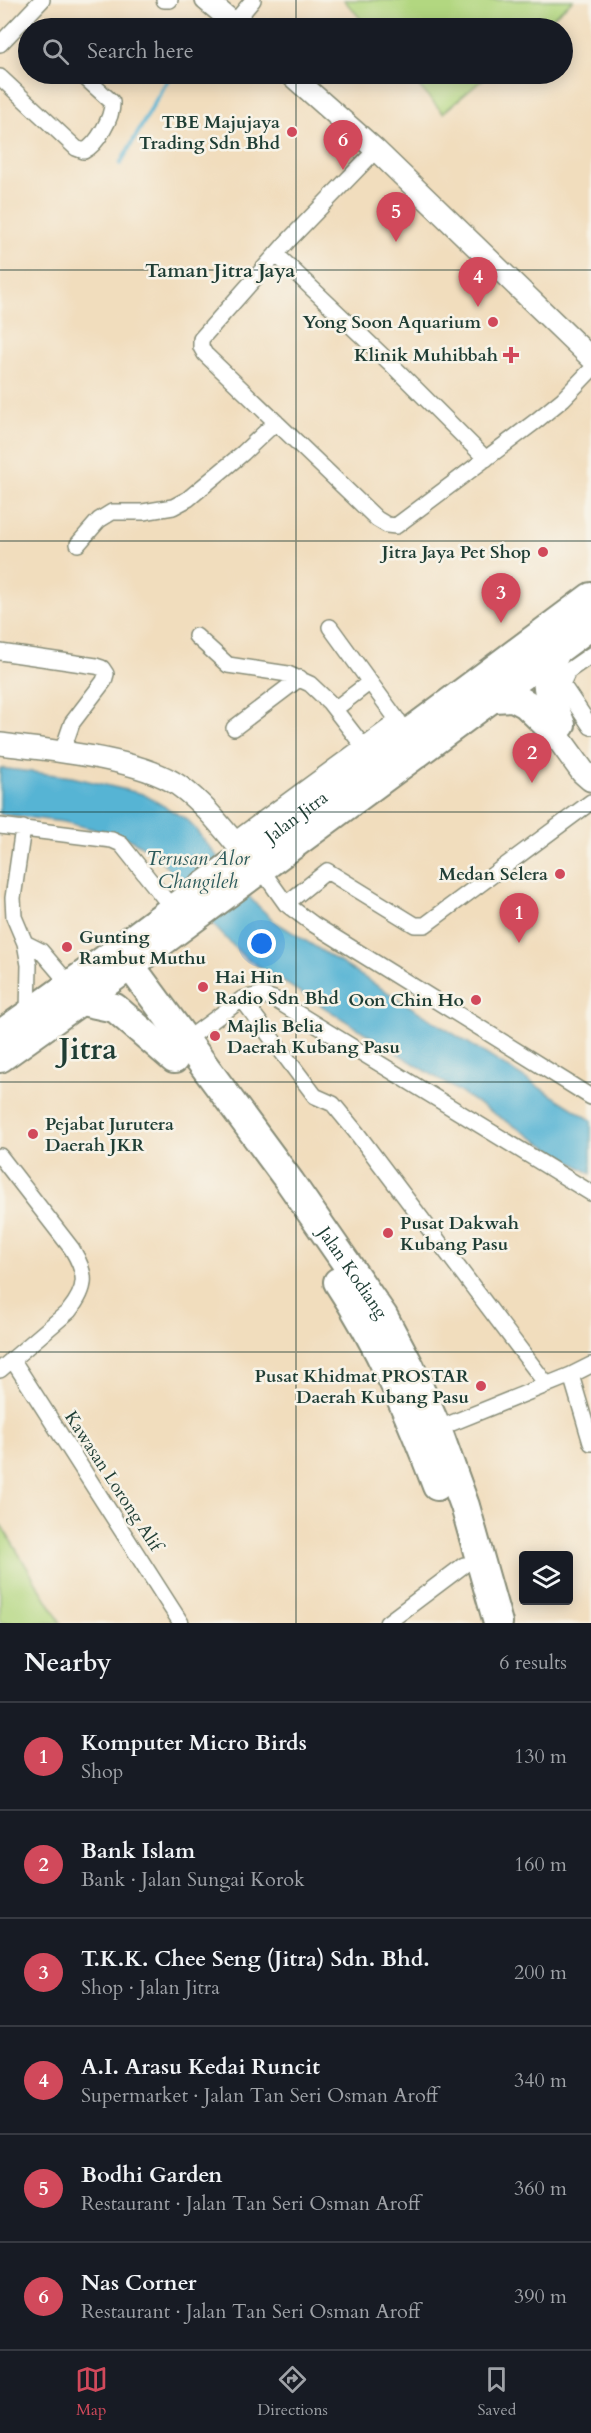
<!DOCTYPE html>
<meta charset="utf-8">
<style>
:root{--surface:#171b24;--page:#20242c;--text:#f1f3f6;--muted:#9ea1a6;--line:#363941;--accent:#d1495b}
body{margin:0;font-family:Cardo,serif;background:var(--page);color:var(--text)}
.controls{position:absolute;right:18px;bottom:18px;display:grid;overflow:hidden;border-radius:6px;box-shadow:0 3px 15px #0003}
.controls button{width:54px;height:54px;display:grid;place-items:center;padding:0;border:0;border-bottom:2px solid var(--line);background:var(--surface);color:var(--text);font:30px sans-serif}
.you{position:absolute;left:262px;top:944px;width:21px;height:21px;margin:-15px;border:4px solid #fff;border-radius:50%;background:#1a73e8;box-shadow:0 0 0 9px #1a73e833}
.badge{display:grid;place-items:center;width:39px;height:39px;border-radius:50%;background:var(--accent);color:#fff;font-size:20px;font-weight:700}
.pin{position:absolute;translate:-50% -50px;filter:drop-shadow(0 2px 3px #0008)}
.pin::after{content:'';position:absolute;top:32px;width:21px;height:18px;background:inherit;clip-path:polygon(0 0,100% 0,50% 100%)}
.list{margin:0;padding:0;list-style:none}
h2{display:flex;justify-content:space-between;align-items:center;height:78px;margin:0;padding:0 24px;font-size:26px}
h2 small{font-size:20px;font-weight:400;color:var(--muted)}
.list li{display:grid;grid-template-columns:39px 1fr auto;gap:18px;align-items:center;box-sizing:border-box;height:108px;padding:0 24px;border-top:2px solid var(--line)}
.list b{display:block;font-size:22px;white-space:nowrap}
.list p{margin:0;font-size:20px;white-space:nowrap;color:var(--muted)}
.list em{font-size:20px;font-style:normal;color:var(--muted)}
.icon{flex:none;width:33px;height:33px;fill:none;stroke:currentColor;stroke-width:2;stroke-linecap:round;stroke-linejoin:round}
.map{position:relative;flex:none;width:591px;height:1623px;overflow:hidden}
.search{position:absolute;background:var(--surface);box-shadow:0 3px 15px #0003;left:18px;right:18px;top:18px;height:66px;display:flex;align-items:center;gap:15px;box-sizing:border-box;padding:0 21px;border-radius:33px;color:var(--muted);font-size:22px}
.sheet{height:726px;background:var(--surface)}
nav{display:flex;justify-content:space-around;align-items:center;box-sizing:border-box;height:84px;border-top:2px solid var(--line);background:var(--surface);font-size:16px;color:var(--muted)}
nav a{display:grid;justify-items:center;gap:3px}
nav .on{color:var(--accent)}
.map>svg:first-child{display:block}
.green{fill:#b2d780;stroke:#688a5a;stroke-width:1.5}
.water{fill:#56b4d4;stroke:#3a7884;stroke-width:1.5}
.lines{fill:none;stroke-linecap:round;stroke-linejoin:round}
.stream{stroke:#56b4d4;stroke-width:4}
.street-casing{stroke:#888d78;stroke-width:18}
.secondary-casing{stroke:#888d78;stroke-width:24}
.primary-casing{stroke:#888d78;stroke-width:27}
.highway-casing{stroke:#888d78;stroke-width:32}
.street{stroke:#fff;stroke-width:15}
.secondary{stroke:#fff;stroke-width:21}
.primary{stroke:#fff;stroke-width:24}
.highway{stroke:#fff;stroke-width:28}
.grid{fill:none;stroke:#1f3d34;stroke-width:1.5;stroke-opacity:0.55}
.poi-dot{fill:#d1495b;stroke:#f7f3e8;stroke-width:2}
.labels{text-anchor:middle;dominant-baseline:central;stroke-width:5;stroke-linejoin:round;paint-order:stroke}
.poi-label{font-size:18px;font-weight:bold;fill:#1f3d34;stroke:#f7f3e8;text-anchor:end}
.street-label{font-size:18px;fill:#1f3d34;stroke:#f7f3e8}
.neighbourhood-label{font-size:20px;font-weight:bold;fill:#1f3d34;stroke:#f7f3e8}
.water-label{font-size:20px;font-style:italic;fill:#2d5b5c;stroke:#f7f3e8}
.town-label{font-size:30px;font-weight:bold;fill:#1f3d34;stroke:#f7f3e8}
</style>
<div class="map">
<svg width="591" height="1623" viewBox="0 0 591 1623">
<rect width="100%" height="100%" fill="#f7f3e8"/>
<filter id="ink" filterUnits="userSpaceOnUse"><feTurbulence type="fractalNoise" baseFrequency=".0167" numOctaves="2"/><feDisplacementMap in="SourceGraphic" scale="12" xChannelSelector="R" yChannelSelector="G"/><feConvolveMatrix kernelMatrix="1 2 1 2 8 2 1 2 1" color-interpolation-filters="sRGB"/></filter>
<filter id="wash" filterUnits="userSpaceOnUse"><feTurbulence type="fractalNoise" baseFrequency=".008" numOctaves="4" result="noise"/><feDisplacementMap in="SourceGraphic" scale="24" xChannelSelector="R" yChannelSelector="G"/><feGaussianBlur stdDeviation="1.35" result="paint"/><feColorMatrix in="noise" values="0 0 0 0 0 0 0 0 0 0 0 0 0 0 0 0 0 1.4 0 .05"/><feComposite in="paint" operator="in"/></filter>
<g filter="url(#wash)">
<rect width="100%" height="100%" fill="#f1ddbd"/>
<!-- green -->
<path class="green" d="M344,0h229l-33,28h-171z
M408,74h81l-46,39z
M0,1523l61,100h-61z"/>
<!-- water -->
<path class="water" d="M0,768l72,9 71,17 45,26 64,80 22,21 317,199v54l-346,-216 -27,-28 -61,-75 -31,-18 -62,-15 -64,-8z"/>
<g class="lines">
<!-- stream -->
<path class="stream" d="M196,28l3,-4
M120,164l51,-90"/>
</g>
</g>
<g filter="url(#ink)">
<g class="lines">
<!-- street casing -->
<g class="street-casing">
<path id="street" d="M164,0h6
M234,23l19,-23
M0,44l42,-44
M0,77l76,71 8,3c13,-6 29,-34 28,-49l-31,-28
M376,150l-89,92 -86,97v8l4,7 172,165 10,6 9,1 140,-105 27,-22 28,-29
M276,254l113,108 97,97
M78,544l21,-24 13,-8h31l30,-5 15,-8 55,-46 33,-31
M330,627l74,102
M196,636l32,29 60,9 22,10 19,18 44,57
M0,652l96,14 6,2 4,6 -2,7 -32,42 -10,29
M591,655l-23,16 -6,13 29,43
M335,709l35,-27
M234,728l66,-50
M0,826l112,14 9,4 51,64
M23,828l-10,70 1,19 11,26 4,22 -1,49
M233,841l165,-121
M261,869l25,35 27,20 278,173
M286,904l41,-33 88,54h10l166,-123
M25,943l16,8 29,34
M242,999l73,97 18,8 23,28 191,253
M185,1041l57,-42 18,-4 14,4 317,194
M0,1156l72,93c15,25 16,38 -3,62l-69,59
M12,1359l169,264
M571,1375l20,68
M437,1429l134,-54 20,-10
M387,1623l77,-58"/>
</g>
<!-- secondary casing -->
<g class="secondary-casing">
<path id="secondary" d="M206,0l34,28
M290,74l86,76 215,208
M0,744c49,6 138,14 178,41 26,18 47,46 67,70"/>
</g>
<!-- primary casing -->
<g class="primary-casing">
<path id="primary" d="M543,717l40,55 8,7"/>
</g>
<!-- highway casing -->
<g class="highway-casing">
<g id="highway">
<path d="M556,652c-16,30 -7,43 5,73"/>
<path d="M493,698l20,-1 13,7 29,28"/>
<path id="s1" d="M118,949l172,233 93,134 27,51 27,62 28,77 33,117"/>
<path d="M82,1001l33,7 59,51"/>
<path id="s2" d="M0,1035l103,-74 488,-364"/>
<path d="M0,1058l114,-81 477,-352"/>
<path d="M338,1282c42,63 72,133 99,204"/>
</g>
</g>
<!-- street -->
<use href="#street" class="street"/>
<!-- secondary -->
<use href="#secondary" class="secondary"/>
<!-- primary -->
<use href="#primary" class="primary"/>
<!-- highway -->
<use href="#highway" class="highway"/>
</g>
</g>
<!-- grid -->
<path class="grid" d="M296,0v28M296,74v1549M0,270h591M0,541h591M0,812h591M0,1082h591M0,1352h591"/>
<!-- markers -->
<g class="poi-dot">
<circle cx="292" cy="132" r="6"/>
<circle cx="493" cy="322" r="6"/>
<path d="M508 346h6v6h6v6h-6v6h-6v-6h-6v-6h6z"/>
<circle cx="543" cy="552" r="6"/>
<circle cx="560" cy="874" r="6"/>
<circle cx="67" cy="947" r="6"/>
<circle cx="203" cy="987" r="6"/>
<circle cx="476" cy="1000" r="6"/>
<circle cx="215" cy="1036" r="6"/>
<circle cx="33" cy="1134" r="6"/>
<circle cx="388" cy="1233" r="6"/>
<circle cx="481" cy="1386" r="6"/>
</g>
<g class="labels">
<!-- poi labels -->
<g class="poi-label">
<text x="280" y="122">TBE Majujaya<tspan x="280" dy="21">Trading Sdn Bhd</tspan></text>
<text x="481" y="322">Yong Soon Aquarium</text>
<text x="498" y="355">Klinik Muhibbah</text>
<text x="531" y="552">Jitra Jaya Pet Shop</text>
<text x="548" y="874">Medan Selera</text>
<text x="79" y="937" text-anchor="start">Gunting<tspan x="79" dy="21">Rambut Muthu</tspan></text>
<text x="215" y="977" text-anchor="start">Hai Hin<tspan x="215" dy="21">Radio Sdn Bhd</tspan></text>
<text x="464" y="1000">Oon Chin Ho</text>
<text x="227" y="1026" text-anchor="start">Majlis Belia<tspan x="227" dy="21">Daerah Kubang Pasu</tspan></text>
<text x="45" y="1124" text-anchor="start">Pejabat Jurutera<tspan x="45" dy="21">Daerah JKR</tspan></text>
<text x="400" y="1223" text-anchor="start">Pusat Dakwah<tspan x="400" dy="21">Kubang Pasu</tspan></text>
<text x="469" y="1376">Pusat Khidmat PROSTAR<tspan x="469" dy="21">Daerah Kubang Pasu</tspan></text>
</g>
<!-- street labels -->
<g class="street-label">
<text stroke="none"><textPath href="#s2" startOffset="368">Jalan Jitra</textPath></text>
<text stroke="none"><textPath href="#s1" startOffset="400">Jalan Kodiang</textPath></text>
<text transform="translate(113 1481) rotate(57)">Kawasan Lorong Alif</text>
</g>
<!-- neighbourhood labels -->
<g class="neighbourhood-label">
<text x="220" y="270">Taman Jitra Jaya</text>
</g>
<!-- water labels -->
<g class="water-label">
<text x="198" y="858">Terusan Alor<tspan x="198" dy="23">Changileh</tspan></text>
</g>
<!-- town labels -->
<g class="town-label">
<text x="88" y="1049">Jitra</text>
</g>
</g>
</svg>
<div class="controls">
<button><svg class="icon" aria-label="layers" viewBox="0 0 24 24"><path d="M12 4l9 5-9 5-9-5zM3 14l9 5 9-5"/></svg></button>
</div>
<div class="you"></div>
<div class="pin badge" style="left:519px;top:943px">1</div>
<div class="pin badge" style="left:532px;top:783px">2</div>
<div class="pin badge" style="left:501px;top:623px">3</div>
<div class="pin badge" style="left:478px;top:307px">4</div>
<div class="pin badge" style="left:396px;top:242px">5</div>
<div class="pin badge" style="left:343px;top:170px">6</div>
<div class="search"><svg class="icon" aria-label="search" viewBox="0 0 24 24"><circle cx="10" cy="10" r="6"/><path d="M15 15l6 6"/></svg>Search here</div>
</div>
<section class="sheet">
<h2>Nearby<small>6 results</small></h2>
<ul class="list">
<li><span class="badge">1</span><div><b>Komputer Micro Birds</b><p>Shop</p></div><em>130 m</em></li>
<li><span class="badge">2</span><div><b>Bank Islam</b><p>Bank · Jalan Sungai Korok</p></div><em>160 m</em></li>
<li><span class="badge">3</span><div><b>T.K.K. Chee Seng (Jitra) Sdn. Bhd.</b><p>Shop · Jalan Jitra</p></div><em>200 m</em></li>
<li><span class="badge">4</span><div><b>A.I. Arasu Kedai Runcit</b><p>Supermarket · Jalan Tan Seri Osman Aroff</p></div><em>340 m</em></li>
<li><span class="badge">5</span><div><b>Bodhi Garden</b><p>Restaurant · Jalan Tan Seri Osman Aroff</p></div><em>360 m</em></li>
<li><span class="badge">6</span><div><b>Nas Corner</b><p>Restaurant · Jalan Tan Seri Osman Aroff</p></div><em>390 m</em></li>
</ul>
</section>
<nav>
<a class="on"><svg class="icon" aria-label="map" viewBox="0 0 24 24"><path d="M3 6l6-2 6 2 6-2v14l-6 2-6-2-6 2zM9 4v14M15 6v14"/></svg>Map</a>
<a><svg class="icon" aria-label="directions" viewBox="0 0 24 24"><path d="M12 3l9 9-9 9-9-9zM9 14v-3h6M13 9l2 2-2 2"/></svg>Directions</a>
<a><svg class="icon" aria-label="saved" viewBox="0 0 24 24"><path d="M7 4h10v16l-5-4-5 4z"/></svg>Saved</a>
</nav>
